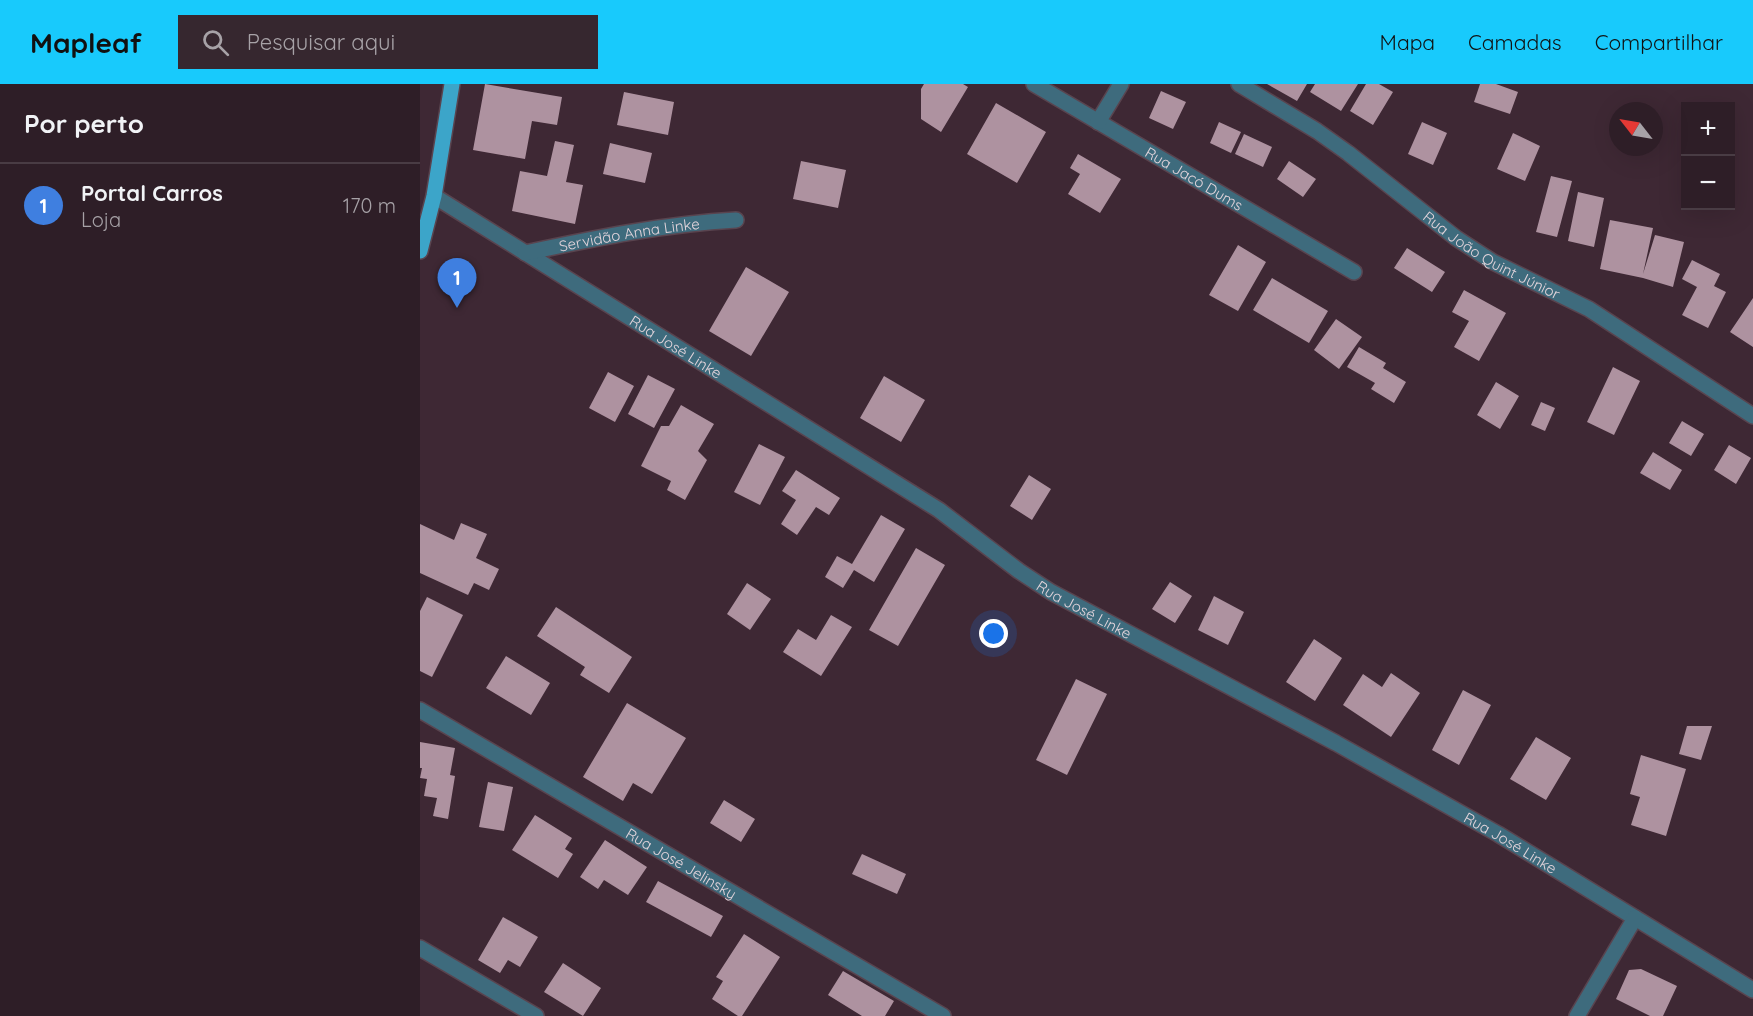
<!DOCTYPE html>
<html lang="pt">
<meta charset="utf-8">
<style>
:root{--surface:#2e1e27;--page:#36272f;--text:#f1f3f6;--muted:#a7a2a7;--line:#493c44;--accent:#18cafc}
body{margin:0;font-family:Quicksand,sans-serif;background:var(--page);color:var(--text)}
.controls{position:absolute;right:18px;top:18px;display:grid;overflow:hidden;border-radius:0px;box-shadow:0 6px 24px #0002}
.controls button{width:54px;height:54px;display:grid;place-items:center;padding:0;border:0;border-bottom:2px solid var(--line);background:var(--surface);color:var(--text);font:30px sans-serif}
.compass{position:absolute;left:1189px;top:18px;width:54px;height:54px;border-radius:50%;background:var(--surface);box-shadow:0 6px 24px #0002;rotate:301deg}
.you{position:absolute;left:574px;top:550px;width:21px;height:21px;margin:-15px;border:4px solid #fff;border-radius:50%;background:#1a73e8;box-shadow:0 0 0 9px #1a73e833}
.badge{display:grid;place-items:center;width:39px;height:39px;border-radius:50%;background:var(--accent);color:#fff;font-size:20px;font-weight:700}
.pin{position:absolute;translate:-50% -50px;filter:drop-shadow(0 2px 3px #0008)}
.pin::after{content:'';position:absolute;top:32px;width:21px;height:18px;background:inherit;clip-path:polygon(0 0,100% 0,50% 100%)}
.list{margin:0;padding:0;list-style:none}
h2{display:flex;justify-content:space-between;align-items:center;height:78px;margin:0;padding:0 24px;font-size:26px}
h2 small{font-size:20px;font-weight:400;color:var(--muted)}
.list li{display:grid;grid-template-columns:39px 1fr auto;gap:18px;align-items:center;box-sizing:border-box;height:84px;padding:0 24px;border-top:2px solid var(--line)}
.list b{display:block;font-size:22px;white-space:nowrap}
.list p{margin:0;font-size:20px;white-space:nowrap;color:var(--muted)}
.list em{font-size:20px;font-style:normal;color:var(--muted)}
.icon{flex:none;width:33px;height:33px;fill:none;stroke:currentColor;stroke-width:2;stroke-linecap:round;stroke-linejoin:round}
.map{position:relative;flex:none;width:1333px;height:932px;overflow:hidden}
header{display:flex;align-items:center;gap:36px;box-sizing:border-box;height:84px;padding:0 30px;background:var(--accent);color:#111}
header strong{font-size:28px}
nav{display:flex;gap:33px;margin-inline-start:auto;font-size:21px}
.search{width:420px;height:54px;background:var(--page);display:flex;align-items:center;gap:15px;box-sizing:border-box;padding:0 21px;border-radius:0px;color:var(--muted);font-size:22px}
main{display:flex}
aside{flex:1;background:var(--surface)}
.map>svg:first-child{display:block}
.building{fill:#ae92a0}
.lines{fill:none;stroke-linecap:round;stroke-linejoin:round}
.minor-casing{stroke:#59444f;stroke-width:18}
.major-casing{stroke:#59444f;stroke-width:18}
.minor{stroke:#3e6b7d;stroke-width:15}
.major{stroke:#3ca5c9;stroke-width:15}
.labels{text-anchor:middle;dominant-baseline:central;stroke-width:6;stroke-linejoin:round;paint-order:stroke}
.street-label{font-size:15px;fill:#e4d5dc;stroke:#1f141a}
</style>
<header>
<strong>Mapleaf</strong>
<div class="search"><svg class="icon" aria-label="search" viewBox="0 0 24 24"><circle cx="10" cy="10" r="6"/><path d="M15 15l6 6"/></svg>Pesquisar aqui</div>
<nav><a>Mapa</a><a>Camadas</a><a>Compartilhar</a></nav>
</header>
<main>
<aside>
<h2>Por perto<small></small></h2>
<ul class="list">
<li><span class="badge" style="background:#3f7fe0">1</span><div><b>Portal Carros</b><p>Loja</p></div><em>170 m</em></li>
</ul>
</aside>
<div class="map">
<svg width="1333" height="932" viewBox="0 0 1333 932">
<rect width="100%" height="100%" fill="#3e2834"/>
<!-- building -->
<path class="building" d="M65,0l77,13 -5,28 -25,-4 -7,38 -52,-9z
M504,0h39l5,3 -27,45 -20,-13v-30z
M847,0h40l-10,17z
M895,0h43l-17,27 -31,-19z
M946,0h13l14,8 -20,33 -23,-14z
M1060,0h16l22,8 -8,22 -36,-12z
M741,7l25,11 -13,27 -24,-11z
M204,8l50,10 -6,33 -51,-10z
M576,19l50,29 -29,51 -50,-29z
M799,38l22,10 -10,21 -21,-10z
M1002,38l25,11 -14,32 -25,-11z
M1093,49l27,13 -15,35 -28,-12z
M824,50l28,13 -9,20 -28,-13z
M135,57l19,4 -8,37 17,3 -8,39 -63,-13 8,-40 27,5z
M190,59l42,10 -7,30 -42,-9z
M658,70l43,25 -21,34 -32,-19 12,-20 -10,-6z
M381,77l45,9 -8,38 -45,-9z
M869,77l27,18 -13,18 -26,-18z
M1131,92l21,5 -15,56 -21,-5z
M1158,108l26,6 -10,49 -26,-6z
M1190,136l43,8 -10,46 12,-39 29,7 -11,45 -30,-9 -43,-9z
M818,161l28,17 -28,49 -29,-16z
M987,164l38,24 -13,20 -38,-24z
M1272,176l28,14 -6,12 12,6 -18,36 -26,-13 15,-28 -15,-8z
M326,183l43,25 -38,64 -42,-25z
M852,194l56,33 -19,32 -56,-33z
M1044,206l42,23 -27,48 -25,-14 15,-26 -17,-9z
M1333,214v49l-23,-15z
M916,235l26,18 -23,32 -25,-19z
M939,263l27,16 -3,5 23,14 -12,21 -23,-14 4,-6 -28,-16z
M1193,283l27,14 -26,54 -27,-13z
M188,288l26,14 -19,36 -26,-14z
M228,291l27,14 -21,39 -26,-14z
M464,292l41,24 -24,42 -41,-24z
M1076,298l23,14 -19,33 -23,-14z
M1121,318l14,6 -10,23 -14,-6z
M261,321l33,19 -16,27 9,9 -22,40 -18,-10 4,-9 -30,-15 20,-40h8z
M1262,337l22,13 -13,22 -22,-13z
M339,360l26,13 -25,48 -26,-13z
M1309,361l22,13 -15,26 -22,-14z
M1233,368l29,18 -12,20 -30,-17z
M376,386l44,28 -11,17 -13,-8 -19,28 -16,-11 15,-24 -14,-9z
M609,391l22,14 -19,31 -22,-14z
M461,431l24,14 -31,53 -20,-12 -11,18 -18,-11 12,-21 15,8z
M41,439l26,11 -11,24 23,11 -10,21 -15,-7 -6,12 -48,-22v-49l34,16z
M496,464l29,17 -47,81 -29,-16z
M750,498l22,14 -17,27 -23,-14z
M327,499l24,16 -21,31 -23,-16z
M794,512l30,16 -16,33 -30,-15z
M7,513l36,18 -31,62 -12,-6v-60z
M136,523l76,50 -23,36 -29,-18 5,-8 -48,-31z
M411,531l21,12 -31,49 -38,-24 15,-23 18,11z
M894,555l28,19 -27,43 -29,-19z
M86,572l44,27 -19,32 -45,-27z
M971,589l29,20 -29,44 -48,-32 20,-31 19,13z
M656,595l31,15 -40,81 -31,-15z
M1043,606l28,15 -32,60 -27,-15z
M207,619l59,35 -34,56 -19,-11 -10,18 -40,-24z
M1267,642h25l-11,34 -22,-6z
M1116,653l35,21 -25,42 -36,-21z
M0,658l35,6 -5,27 5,1 -7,43 -15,-3 4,-18 -13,-2 3,-17 -7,-1 2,-10h-2z
M1221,671l45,14 -20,67 -35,-11 9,-28 -10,-3z
M68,698l25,5 -9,44 -25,-4z
M304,716l31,19 -14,23 -31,-19z
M115,731l37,23 -7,11 8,5 -15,24 -46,-28z
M185,756l42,27 -19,28 -24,-15 -6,9 -18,-12z
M442,770l44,20 -9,20 -45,-20z
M238,797l65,35 -12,21 -65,-35z
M83,833l35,20 -18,30 -12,-7 -8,13 -22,-13z
M324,850l36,23 -38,59h-4l-26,-17 11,-18 -7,-4z
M143,879l38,25 -18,28 -39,-24z
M1221,885l36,17 -14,30h-13l-34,-17 13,-29z
M423,887l51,30 -9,15h-23l-34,-21z"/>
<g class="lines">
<!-- minor casing -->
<g class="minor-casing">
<g id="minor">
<path id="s1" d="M614,0l320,188"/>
<path id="s2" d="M819,0l78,47 31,22 108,85 37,24 96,47 164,107"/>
<path d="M678,38l23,-38"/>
<path id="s3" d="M14,112l505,314 80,61 32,21 285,151 162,91 255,156"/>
<path id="s4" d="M105,169c70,-15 140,-29 211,-33"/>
<path id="s5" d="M0,626l523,306"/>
<path d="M0,864l116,68"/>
<path d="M1157,932l58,-98"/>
</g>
</g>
<!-- major casing -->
<g class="major-casing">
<path id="major" d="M0,167l14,-55 18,-112"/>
</g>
<!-- minor -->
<use href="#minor" class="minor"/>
<!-- major -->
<use href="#major" class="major"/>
</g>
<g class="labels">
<!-- street labels -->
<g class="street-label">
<text stroke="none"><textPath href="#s1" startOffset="186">Rua Jacó Dums</textPath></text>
<text stroke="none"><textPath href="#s4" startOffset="106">Servidão Anna Linke</textPath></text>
<text stroke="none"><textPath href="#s2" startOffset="306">Rua João Quint Júnior</textPath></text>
<text stroke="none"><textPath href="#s3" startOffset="285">Rua José Linke</textPath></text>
<text stroke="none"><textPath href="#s3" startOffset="771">Rua José Linke</textPath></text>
<text stroke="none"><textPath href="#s3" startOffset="1257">Rua José Linke</textPath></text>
<text stroke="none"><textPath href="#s5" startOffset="303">Rua José Jelinsky</textPath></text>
</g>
</g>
</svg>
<div class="controls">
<button>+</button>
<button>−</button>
</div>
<svg class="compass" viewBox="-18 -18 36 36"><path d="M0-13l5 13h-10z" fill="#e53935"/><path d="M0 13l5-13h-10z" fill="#a7a2a7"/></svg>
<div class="you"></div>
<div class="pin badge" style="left:37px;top:224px;background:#3f7fe0">1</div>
</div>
</main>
